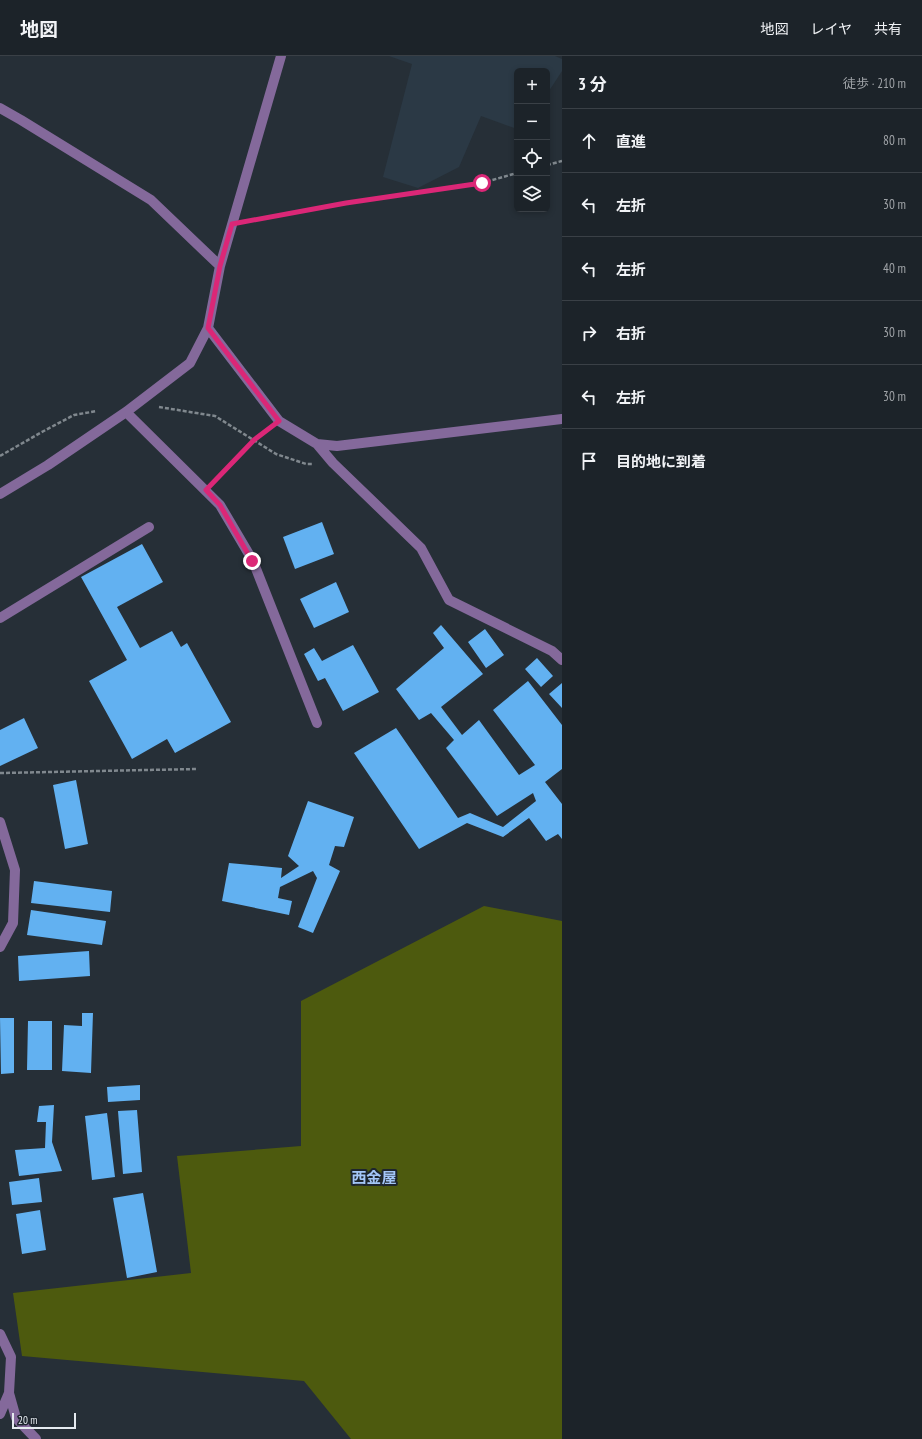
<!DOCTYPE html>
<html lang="ja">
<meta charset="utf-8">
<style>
:root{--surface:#1c2329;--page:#252b31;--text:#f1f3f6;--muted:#a0a4a8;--line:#3a4046}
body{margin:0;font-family:"PT Sans Narrow","Noto Sans JP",sans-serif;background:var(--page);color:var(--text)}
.controls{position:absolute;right:12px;top:12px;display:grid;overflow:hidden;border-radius:6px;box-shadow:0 2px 6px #0003}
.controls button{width:36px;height:36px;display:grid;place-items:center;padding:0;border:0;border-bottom:1px solid var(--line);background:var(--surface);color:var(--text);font:20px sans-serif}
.scale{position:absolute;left:12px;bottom:10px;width:64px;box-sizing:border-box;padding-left:4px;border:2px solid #e5ebf0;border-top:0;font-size:11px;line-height:14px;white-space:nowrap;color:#e5ebf0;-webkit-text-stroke:3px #1d252d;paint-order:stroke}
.stop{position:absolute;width:12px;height:12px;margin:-9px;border:3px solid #db2777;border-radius:50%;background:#fff}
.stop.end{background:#db2777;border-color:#fff;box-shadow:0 1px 4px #0008}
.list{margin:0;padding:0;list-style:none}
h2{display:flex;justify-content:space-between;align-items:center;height:52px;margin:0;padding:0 16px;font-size:17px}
h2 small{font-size:13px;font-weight:400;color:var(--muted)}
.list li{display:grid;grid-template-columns:26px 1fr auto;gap:12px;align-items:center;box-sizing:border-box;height:64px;padding:0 16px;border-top:1px solid var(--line)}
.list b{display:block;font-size:15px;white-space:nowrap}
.list em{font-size:13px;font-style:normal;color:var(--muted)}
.icon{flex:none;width:22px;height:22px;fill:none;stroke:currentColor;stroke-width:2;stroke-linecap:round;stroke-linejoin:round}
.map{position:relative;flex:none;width:562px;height:1383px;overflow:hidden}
header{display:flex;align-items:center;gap:24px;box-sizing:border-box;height:56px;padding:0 20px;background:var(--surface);border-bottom:1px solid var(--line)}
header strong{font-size:19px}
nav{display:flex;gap:22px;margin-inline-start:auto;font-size:14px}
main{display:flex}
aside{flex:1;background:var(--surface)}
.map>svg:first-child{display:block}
.built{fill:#2b3945}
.forest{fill:#4d5a0e}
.building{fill:#62b1f1}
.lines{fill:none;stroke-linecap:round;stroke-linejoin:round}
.path{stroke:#80888e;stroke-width:2.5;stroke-dasharray:4 2;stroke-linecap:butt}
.minor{stroke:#84699b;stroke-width:10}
.route{stroke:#db2777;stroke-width:5}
.labels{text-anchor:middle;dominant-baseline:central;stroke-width:4;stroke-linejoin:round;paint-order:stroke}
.neighbourhood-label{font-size:15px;font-weight:bold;fill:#a3c6f7;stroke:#1d252d}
</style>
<header>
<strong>地図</strong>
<nav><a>地図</a><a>レイヤ</a><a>共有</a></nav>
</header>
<main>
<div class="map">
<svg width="562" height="1383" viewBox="0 0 562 1383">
<rect width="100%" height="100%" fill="#262f37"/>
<!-- built -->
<path class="built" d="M389,0h166l7,3v12l-15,23v-23h-30v58l-36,-13 -22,51 -41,21 -35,-11 29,-113z"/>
<!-- forest -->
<path class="forest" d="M484,850l78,15v518h-211l-47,-58 -282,-25 -9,-63 178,-20 -14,-117 124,-10v-145z"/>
<!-- building -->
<path class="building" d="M322,466l12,32 -39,15 -12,-32z
M142,488l21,38 -46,25 23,41 32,-17 9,16 6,-4 44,79 -56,31 -8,-14 -35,20 -43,-78 38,-21 -46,-83z
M336,526l13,30 -35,16 -14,-29z
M441,569l42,49 -42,33 21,28 17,-15 40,55 16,-10 -42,-55 35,-29 34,44v44l-17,13 17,22v35l-4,-5 -12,7 -17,-23 -26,19 -36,-14 -48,26 -65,-96 42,-25 62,90 12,-5 33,14 33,-26 -3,-8 -36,23 -51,-68 8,-8 -23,-27 -12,7 -23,-31 48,-41 -11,-15z
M485,573l19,26 -18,13 -18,-26z
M353,589l26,47 -36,19 -18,-33 -7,3 -14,-27 10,-6 8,13z
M537,602l16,18 -12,11 -16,-18z
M562,627v25l-13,-14z
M24,662l14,30 -38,18v-36z
M76,724l12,64 -23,5 -12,-64z
M308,745l46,16 -10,30 -9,-1 -6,19 11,6 -27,62 -15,-6 19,-49 -4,-7 -33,16 -2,11 14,3 -3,14 -67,-14 7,-38 53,5 -1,10 18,-12 -11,-10z
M34,825l78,10 -2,21 -79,-9z
M31,854l75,11 -4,24 -75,-10z
M89,895l1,25 -71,5 -1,-25z
M82,957h11l-2,60 -29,-2 2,-46 18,1z
M0,962h14v55l-13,1z
M28,965h24v49h-25z
M140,1029v15l-32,2 -1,-15z
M54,1049l-2,37 10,29 -43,5 -4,-26 30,-2 1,-26h-9l2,-16z
M137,1054l5,62 -19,2 -5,-63z
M107,1057l8,64 -23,3 -7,-64z
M39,1122l3,24 -30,3 -3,-23z
M143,1137l14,79 -30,6 -14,-80z
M40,1154l6,40 -24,4 -6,-40z"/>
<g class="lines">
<!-- path -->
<path class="path" d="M547,109l15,-4
M250,165l96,-18 136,-20 35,-10
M159,351l56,9 61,38 30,10h7
M0,400l40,-23 34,-18 23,-4
M216,424l38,-40 13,-10
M0,717l197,-4"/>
<!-- minor -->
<path class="minor" d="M0,52l21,12 130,80 69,66
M208,272l71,93 38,23 20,2 225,-27
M126,356l94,93 33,56 64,162
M317,388l16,19 88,85 28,52 103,51 10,9
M0,438l48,-29 78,-53 64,-49 18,-35 12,-62 61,-210
M0,562l149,-91
M0,766l15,48 -2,53 -13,24
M0,1278l11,23 -2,36 7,25 20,21
M0,1358l9,-21"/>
</g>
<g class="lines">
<!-- route -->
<path class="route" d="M252,505l-32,-56 -14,-15 48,-50 25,-19 -71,-93 12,-62 12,-42 114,-21 136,-20"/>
</g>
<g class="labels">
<!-- neighbourhood labels -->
<g class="neighbourhood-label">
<text x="374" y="1121">西金屋</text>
</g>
</g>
</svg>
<div class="controls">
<button>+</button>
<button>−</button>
<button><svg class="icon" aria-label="locate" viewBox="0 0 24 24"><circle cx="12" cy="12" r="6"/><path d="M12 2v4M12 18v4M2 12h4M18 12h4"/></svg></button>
<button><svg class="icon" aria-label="layers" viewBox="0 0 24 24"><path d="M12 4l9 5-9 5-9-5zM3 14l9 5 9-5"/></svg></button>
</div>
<div class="scale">20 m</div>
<div class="stop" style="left:482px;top:127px"></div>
<div class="stop end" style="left:252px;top:505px"></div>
</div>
<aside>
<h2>3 分<small>徒歩 · 210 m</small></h2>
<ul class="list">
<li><svg class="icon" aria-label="ahead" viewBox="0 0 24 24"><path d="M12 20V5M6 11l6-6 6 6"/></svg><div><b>直進</b></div><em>80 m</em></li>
<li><svg class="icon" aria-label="left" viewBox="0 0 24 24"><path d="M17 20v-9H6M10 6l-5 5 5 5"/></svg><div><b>左折</b></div><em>30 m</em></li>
<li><svg class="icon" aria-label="left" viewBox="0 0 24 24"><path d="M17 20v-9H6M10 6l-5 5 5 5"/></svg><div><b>左折</b></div><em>40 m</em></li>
<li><svg class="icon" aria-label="right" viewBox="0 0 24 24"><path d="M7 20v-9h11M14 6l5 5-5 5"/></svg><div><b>右折</b></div><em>30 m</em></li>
<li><svg class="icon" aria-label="left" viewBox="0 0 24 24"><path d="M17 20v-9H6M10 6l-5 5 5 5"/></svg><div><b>左折</b></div><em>30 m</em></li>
<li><svg class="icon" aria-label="arrive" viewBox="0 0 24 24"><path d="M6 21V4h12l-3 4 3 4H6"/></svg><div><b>目的地に到着</b></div></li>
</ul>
</aside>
</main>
